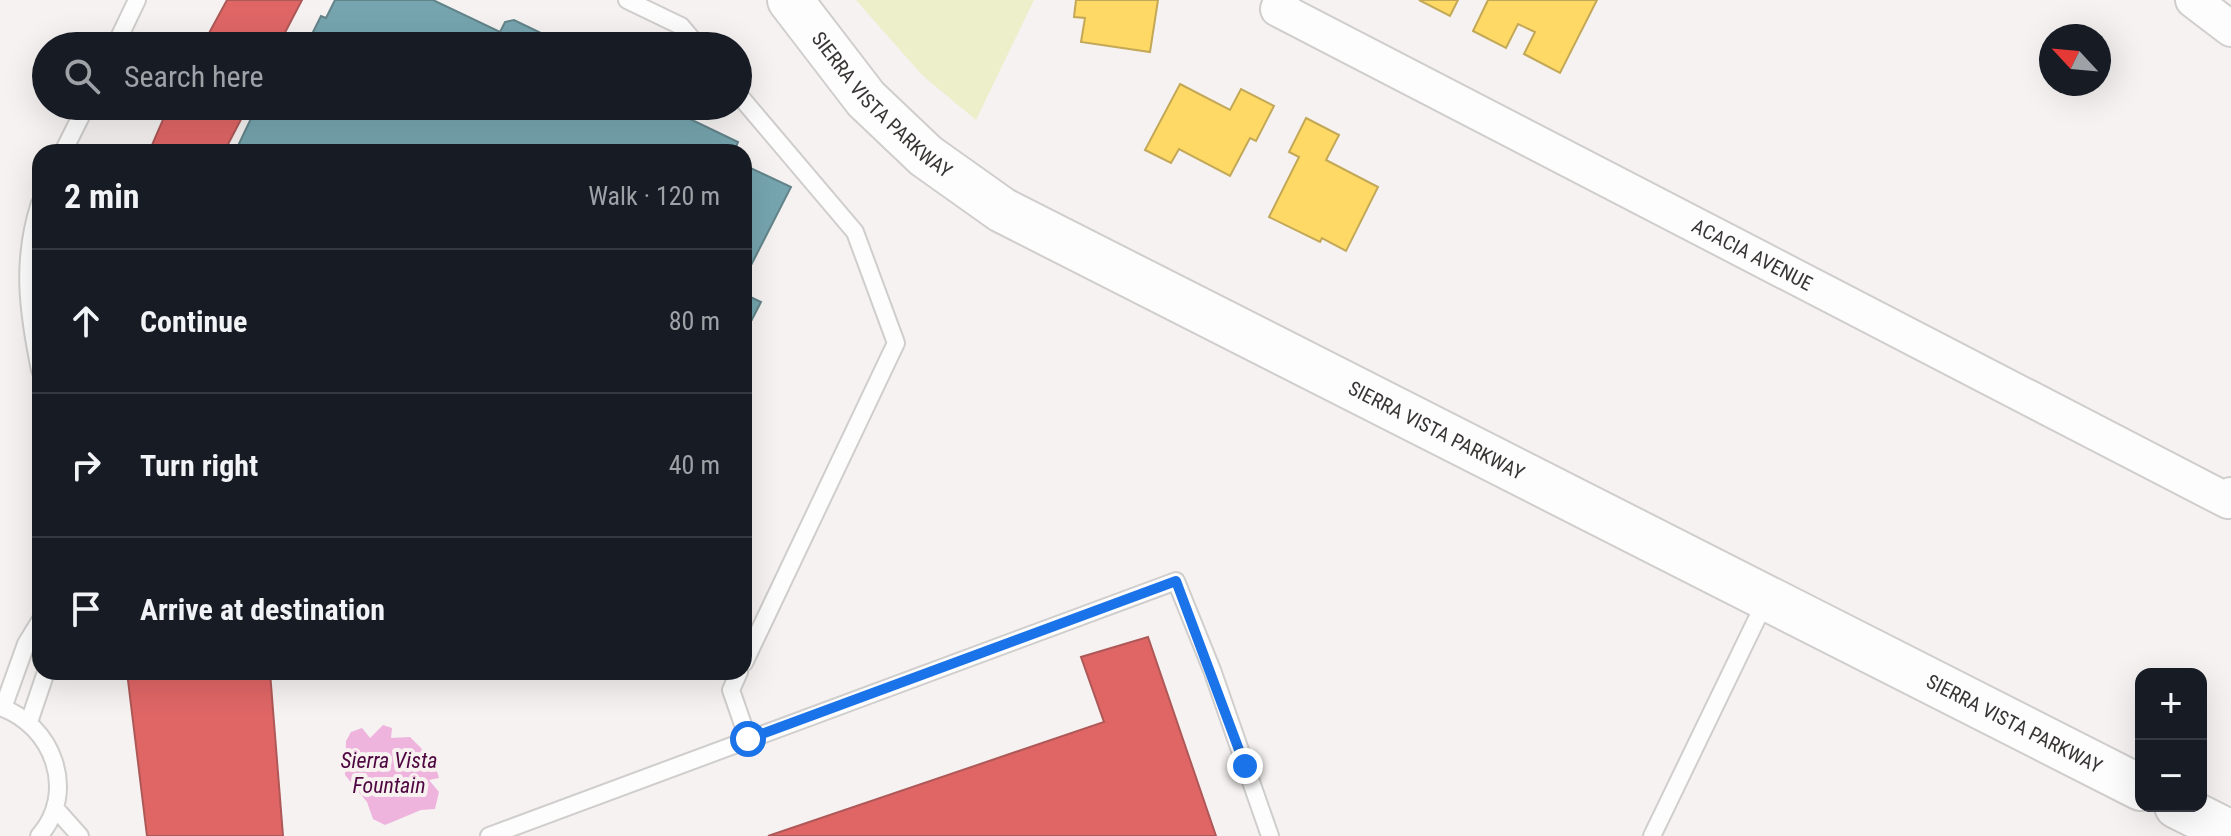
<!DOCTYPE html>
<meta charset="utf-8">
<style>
:root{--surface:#171b24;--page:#20242c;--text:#f1f3f6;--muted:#9ea1a6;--line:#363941}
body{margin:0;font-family:"Roboto Condensed",sans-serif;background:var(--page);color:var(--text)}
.controls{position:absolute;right:24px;bottom:24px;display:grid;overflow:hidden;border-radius:16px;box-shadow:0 8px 32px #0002}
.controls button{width:72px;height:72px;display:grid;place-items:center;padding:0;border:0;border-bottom:2px solid var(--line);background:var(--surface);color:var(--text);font:40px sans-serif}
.compass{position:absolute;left:2039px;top:24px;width:72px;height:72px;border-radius:50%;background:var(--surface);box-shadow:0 8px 32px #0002;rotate:296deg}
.stop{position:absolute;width:24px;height:24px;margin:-18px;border:6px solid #1a73e8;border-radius:50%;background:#fff}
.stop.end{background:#1a73e8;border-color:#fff;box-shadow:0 2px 8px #0008}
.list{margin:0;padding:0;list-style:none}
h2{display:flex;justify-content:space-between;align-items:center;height:104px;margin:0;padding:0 32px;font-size:34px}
h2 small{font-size:26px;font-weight:400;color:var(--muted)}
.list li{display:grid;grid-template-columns:52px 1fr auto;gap:24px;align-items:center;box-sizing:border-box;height:144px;padding:0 32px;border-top:2px solid var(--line)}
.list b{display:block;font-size:30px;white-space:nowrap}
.list em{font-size:26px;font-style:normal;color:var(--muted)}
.icon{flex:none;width:44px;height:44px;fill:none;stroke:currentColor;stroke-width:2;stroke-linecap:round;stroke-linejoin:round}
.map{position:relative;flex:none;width:2231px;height:836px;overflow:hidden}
.search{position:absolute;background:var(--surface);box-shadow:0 8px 32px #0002;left:32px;top:32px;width:720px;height:88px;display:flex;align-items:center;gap:20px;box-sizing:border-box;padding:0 28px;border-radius:44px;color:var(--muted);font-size:30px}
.panel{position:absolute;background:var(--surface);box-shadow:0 8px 32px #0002;left:32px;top:144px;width:720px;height:536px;border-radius:24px}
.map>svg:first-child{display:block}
.green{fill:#edeeca}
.water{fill:#eeb4dd}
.homes{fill:#ffd966;stroke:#c3a857;stroke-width:2}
.shops{fill:#e06666;stroke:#ae5857;stroke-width:2}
.public{fill:#76a5af;stroke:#63848a;stroke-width:2}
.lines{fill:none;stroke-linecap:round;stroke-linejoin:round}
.service-casing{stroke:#d0cecd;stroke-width:20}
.minor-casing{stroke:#d0cecd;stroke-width:38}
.secondary-casing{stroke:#d0cecd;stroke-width:48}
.service{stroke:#fefdfd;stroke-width:16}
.minor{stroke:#fefdfd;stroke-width:34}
.secondary{stroke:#fefdfd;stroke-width:44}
.route{stroke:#1a73e8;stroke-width:10}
.labels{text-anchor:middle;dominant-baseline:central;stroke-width:8;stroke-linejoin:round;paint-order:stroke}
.street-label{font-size:20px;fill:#383635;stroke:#f7f1ef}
.water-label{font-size:22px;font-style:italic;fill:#4f0742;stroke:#f7f1ef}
</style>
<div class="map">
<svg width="2231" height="836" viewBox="0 0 2231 836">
<rect width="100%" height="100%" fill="#f5f2f1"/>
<!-- green -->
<path class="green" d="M856,0h178l-58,120 -54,-45z"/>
<!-- water -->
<path class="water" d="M383,725l9,3 -1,10 19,-1 14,14v13l12,4 3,10 -10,2 10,12 -4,17 -14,1 -36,15 -12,-6 -6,-17 -22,-27 1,-34 5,-9 11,-4 8,10z"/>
<!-- homes -->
<path class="homes" d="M1076,0h82l-8,52 -69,-10 4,-24 -11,-1z
M1419,0h39l-8,16z
M1488,0h109l-37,73 -36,-19 11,-22 -17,-8 -12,24 -33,-17z
M1180,84l50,26 11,-21 33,17 -18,35 -6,-3 -20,38 -51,-27 -8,14 -26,-13z
M1306,118l33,17 -13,25 52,27 -32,64 -24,-13 -2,4 -51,-25 30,-60 -10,-5z"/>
<!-- shops -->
<path class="shops" d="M227,0h75l-24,46h-76z
M173,106h75l-24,46h-75l19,-44z
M1148,637l68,199h-448l336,-114 -23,-65z
M127,672h143l13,164h-136z"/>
<!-- public -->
<path class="public" d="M335,0h98l67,32 5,-10 9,-2 54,26h-262l15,-30 5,2z
M257,106h406l75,36 -4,10h-499z
M744,165l47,22 -47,92z
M744,294l17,8 -17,33z"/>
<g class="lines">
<!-- service casing -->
<g class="service-casing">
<path id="service" d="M627,0l54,26 17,20
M115,46l22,-46
M738,94l117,138 41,111 -152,320
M63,152l23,-46
M40,203c-19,58 -12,108 0,167
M739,672l-8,18 17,49
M0,707c53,18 78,85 39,129
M3,708l23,-64 14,-23
M29,722l17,-50
M55,808l25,28
M489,836l687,-255 36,89 58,166
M1652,836l114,-236"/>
</g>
<!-- minor casing -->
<g class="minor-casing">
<g id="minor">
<path id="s1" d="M1282,0l-4,9 950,492 3,-6"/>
<path d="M2193,0l38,29"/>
</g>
</g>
<!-- secondary casing -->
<g class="secondary-casing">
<g id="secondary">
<path id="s2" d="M790,0l76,99 60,57 76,54 1139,578"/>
<path d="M2177,806l54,27"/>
</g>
</g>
<!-- service -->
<use href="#service" class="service"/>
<!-- minor -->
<use href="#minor" class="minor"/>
<!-- secondary -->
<use href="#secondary" class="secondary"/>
</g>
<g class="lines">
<!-- route -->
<path class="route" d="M748,739l428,-158 69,185"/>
</g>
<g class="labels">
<!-- street labels -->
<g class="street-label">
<text stroke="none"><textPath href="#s2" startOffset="140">SIERRA VISTA PARKWAY</textPath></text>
<text stroke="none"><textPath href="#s1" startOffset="544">ACACIA AVENUE</textPath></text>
<text stroke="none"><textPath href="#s2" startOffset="788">SIERRA VISTA PARKWAY</textPath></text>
<text stroke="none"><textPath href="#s2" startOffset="1436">SIERRA VISTA PARKWAY</textPath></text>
</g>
<!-- water labels -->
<g class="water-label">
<text x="389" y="760">Sierra Vista<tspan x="389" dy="25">Fountain</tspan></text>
</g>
</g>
</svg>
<div class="controls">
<button>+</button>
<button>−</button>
</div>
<svg class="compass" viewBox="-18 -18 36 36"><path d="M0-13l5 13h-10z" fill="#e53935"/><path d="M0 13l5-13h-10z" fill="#9ea1a6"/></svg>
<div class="stop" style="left:748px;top:739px"></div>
<div class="stop end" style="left:1245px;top:766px"></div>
<div class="search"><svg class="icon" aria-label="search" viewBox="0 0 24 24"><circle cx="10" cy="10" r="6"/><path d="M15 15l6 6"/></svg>Search here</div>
<section class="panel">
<h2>2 min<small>Walk · 120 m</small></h2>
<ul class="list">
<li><svg class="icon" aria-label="ahead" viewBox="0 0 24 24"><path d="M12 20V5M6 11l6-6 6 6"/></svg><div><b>Continue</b></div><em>80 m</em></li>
<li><svg class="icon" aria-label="right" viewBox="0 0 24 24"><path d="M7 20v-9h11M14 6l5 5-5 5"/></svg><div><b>Turn right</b></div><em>40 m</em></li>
<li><svg class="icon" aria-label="arrive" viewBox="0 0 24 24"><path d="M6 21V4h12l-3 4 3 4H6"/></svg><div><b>Arrive at destination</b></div></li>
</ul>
</section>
</div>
